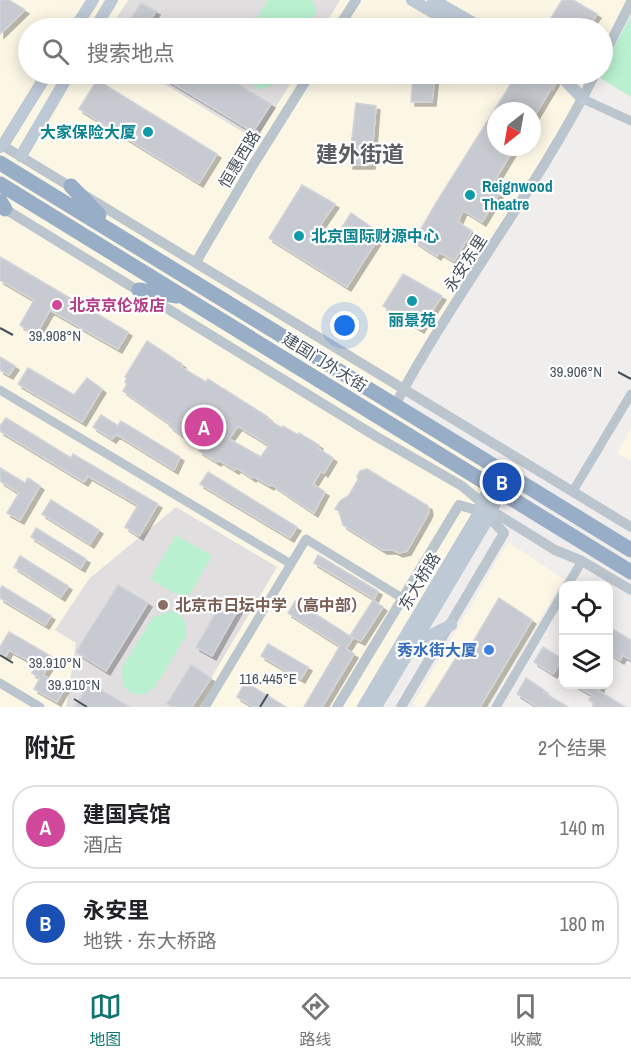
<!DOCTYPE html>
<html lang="zh">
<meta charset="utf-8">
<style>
:root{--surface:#fff;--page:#f2f2f2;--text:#202124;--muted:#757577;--line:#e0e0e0;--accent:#0f766e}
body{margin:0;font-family:"Archivo Narrow","Noto Sans SC",sans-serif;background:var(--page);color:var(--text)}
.controls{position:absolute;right:18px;bottom:18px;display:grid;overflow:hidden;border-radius:12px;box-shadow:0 3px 15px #0003}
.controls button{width:54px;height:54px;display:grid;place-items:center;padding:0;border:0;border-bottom:2px solid var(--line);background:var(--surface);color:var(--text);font:30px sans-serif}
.compass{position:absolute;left:487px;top:102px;width:54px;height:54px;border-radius:50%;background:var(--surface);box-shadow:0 3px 15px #0003;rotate:211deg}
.you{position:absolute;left:345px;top:326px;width:21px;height:21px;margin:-15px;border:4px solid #fff;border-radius:50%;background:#1a73e8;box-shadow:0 0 0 9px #1a73e833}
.badge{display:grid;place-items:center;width:39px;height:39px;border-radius:50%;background:var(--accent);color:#fff;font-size:20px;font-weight:700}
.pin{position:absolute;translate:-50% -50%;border:3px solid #fff;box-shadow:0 2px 6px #0006}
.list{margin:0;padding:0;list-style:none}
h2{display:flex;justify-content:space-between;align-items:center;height:78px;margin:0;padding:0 24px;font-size:26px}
h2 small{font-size:20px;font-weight:400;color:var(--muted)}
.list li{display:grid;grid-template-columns:39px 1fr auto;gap:18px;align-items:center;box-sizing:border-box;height:84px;margin:0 12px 12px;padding:0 12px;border:2px solid var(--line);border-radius:24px}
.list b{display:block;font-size:22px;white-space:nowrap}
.list p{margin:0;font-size:20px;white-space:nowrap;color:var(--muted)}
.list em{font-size:20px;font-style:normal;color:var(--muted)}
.icon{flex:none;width:33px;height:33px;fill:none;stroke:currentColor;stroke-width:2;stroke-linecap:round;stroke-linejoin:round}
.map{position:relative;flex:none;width:631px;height:707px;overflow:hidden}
.search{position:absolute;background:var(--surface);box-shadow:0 3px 15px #0003;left:18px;right:18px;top:18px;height:66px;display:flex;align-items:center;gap:15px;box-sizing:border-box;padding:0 21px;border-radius:33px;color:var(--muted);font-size:22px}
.sheet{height:270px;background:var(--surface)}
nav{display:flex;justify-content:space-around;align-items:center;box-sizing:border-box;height:84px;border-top:2px solid var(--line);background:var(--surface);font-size:16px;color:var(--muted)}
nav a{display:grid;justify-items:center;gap:3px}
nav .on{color:var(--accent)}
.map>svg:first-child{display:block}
.commercial{fill:#fcf6e5;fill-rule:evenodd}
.education{fill:#e1dedf}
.green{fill:#b9f0cf}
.building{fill:#c7cad0;stroke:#d1d3d9;stroke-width:1.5;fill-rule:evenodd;filter:url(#shadow)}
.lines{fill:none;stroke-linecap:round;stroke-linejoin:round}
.secondary-tunnel{stroke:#ceced0;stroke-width:12;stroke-dasharray:12 6;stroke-linecap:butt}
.minor{stroke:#bbc5cd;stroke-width:9}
.tertiary{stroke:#bbc5cd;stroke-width:10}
.secondary{stroke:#bdc9d5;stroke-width:12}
.trunk{stroke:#98aec6;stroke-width:15}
.ticks{fill:none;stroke:#45515b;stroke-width:2}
.culture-dot{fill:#0f9aa8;stroke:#fff;stroke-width:2}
.hotel-dot{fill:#d1479c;stroke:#fff;stroke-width:2}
.education-dot{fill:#8d6e63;stroke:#fff;stroke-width:2}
.shop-dot{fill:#3f7fe0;stroke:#fff;stroke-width:2}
.labels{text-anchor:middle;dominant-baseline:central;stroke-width:4.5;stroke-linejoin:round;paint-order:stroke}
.culture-label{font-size:16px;font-weight:bold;fill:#0d838f;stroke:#fff;text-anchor:start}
.street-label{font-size:16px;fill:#45515b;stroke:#fff}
.hotel-label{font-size:16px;font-weight:bold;fill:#b23c85;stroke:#fff;text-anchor:start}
.education-label{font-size:16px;font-weight:bold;fill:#785e54;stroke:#fff;text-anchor:start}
.shop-label{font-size:16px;font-weight:bold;fill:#366cbe;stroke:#fff;text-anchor:end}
.district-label{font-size:22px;font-weight:bold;fill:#5a5e63;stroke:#fff}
.ticks-label{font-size:15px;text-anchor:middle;fill:#45515b;stroke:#fff;stroke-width:4.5;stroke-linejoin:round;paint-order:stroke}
</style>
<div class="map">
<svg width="631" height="707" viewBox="0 0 631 707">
<defs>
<filter id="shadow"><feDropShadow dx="4" dy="4" stdDeviation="0" flood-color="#0004"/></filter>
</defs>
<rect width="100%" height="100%" fill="#f0eded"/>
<!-- commercial -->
<path class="commercial" d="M0,0h631l-28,58 -1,-30h-574v46h567l-199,331 109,72 -132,230h-373zM496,111h36v36h-36z
M631,428v33l-14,-8z
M508,542l56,37 -76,128h-70l-5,-3z"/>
<!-- education -->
<path class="education" d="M128,0h212l-17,28h-213z
M148,74h148l-40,66z
M176,507l101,60 -83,140h-128l10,-64 -21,-13 34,-51z"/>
<!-- green -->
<path class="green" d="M268,0h43l5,8 -3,14 -4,6h-59z
M631,16v81l-34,-21 2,-2h3l1,-7z
M239,74h45l-6,9 -18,7 -20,-13z
M176,535l36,21 -26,44 -36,-21z
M170,611l8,2 8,10v13l-32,52 -12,7 -11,-2 -8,-7 -1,-18 31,-51z"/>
<!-- building -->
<path class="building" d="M0,0h9l16,10 -25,24z
M562,0h11l24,14 -9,14h-43z
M141,3l15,8 -11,17h-20z
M157,74h46l8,4 2,-4h8l50,30 -18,28z
M413,74h22l-3,28h-21z
M517,74h38v8l-23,38v-9h-36v36h19l-25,41 9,6 -17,28 -19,-12 -5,12 14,9 -18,30 -15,-9 -2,4 -23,-15 22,-38z
M97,80l120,74 -18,29 -120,-74z
M356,103l20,3 -5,59h-22z
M302,185l33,19 -18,26 17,10 17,-27 30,21 -34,53 -78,-49z
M0,257l128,75 -10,17 -68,-39 -14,25 -16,-10 14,-25 -34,-20z
M403,274l39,22 -22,33 -37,-23z
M147,341l35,23 -1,3 25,15 2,-3 60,38 -1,2 15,9 1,-2 15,9 1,-2 20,12 -1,3 15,10 -9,15 -3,-2 -8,13 12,8 -11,21 -43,-29 -1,2 -17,-10 -1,2 -15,-10 -2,2 -16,-10 -2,2 -18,-11 1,-3 -31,-22 1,-2 -47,-33 4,-7 -2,-2 2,-4 -2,-1zM238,426l31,19 -8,12 -32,-18z
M0,357l15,9 -6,9 -9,-5z
M28,368l46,27 13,-17 15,11 -20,33 -64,-38z
M101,415l17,11 3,-5 59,36 -6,13 -58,-36 -4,5 -19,-12z
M6,418l65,40 2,-4 85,50 -19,32 -14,-9 13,-22 -50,-29 -4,6 -84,-51v-5z
M0,468l25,15 3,-5 12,8 -20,34 -13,-7 12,-20 -19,-12z
M367,469l61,37 1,5 -2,5 -20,35 -8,2 -6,-3h-10l-40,-25 -4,-14 -4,-2 5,-8 9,-6 9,-15 -1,-4 3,-5z
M208,472l89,55 -7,11 -90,-54z
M51,500l48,30 -9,14 -48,-30z
M36,528l50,31 -5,9 -50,-31z
M318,555l60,36 -4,8 -60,-36z
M20,556l48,30 -7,11 -47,-30z
M118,585l30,18 -42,68 -30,-19z
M2,586l49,30 -6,9 -45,-27v-9z
M225,597l15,9 -28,50 -16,-9z
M499,598l33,22 -52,87h-55l34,-54 11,-6z
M373,600l10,7 -22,34 -11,-5z
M295,601l58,37 -7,11 8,5 -32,53h-18l36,-61 -52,-33z
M609,627l22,13v20l-8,-5 -3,5 -11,-7z
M9,632l45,26 -11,17 22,13 -8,14 -23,-13 6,-11 -8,-5 5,-8 -28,-15 -3,6 -6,-3v-6z
M268,644l40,23 -7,12 -40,-23z
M543,647l19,12 -9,15 -19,-12z
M191,665l20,13 -19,29h-20l-5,-3z
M526,678l18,12 -1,2 25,15h-30l-21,-13z
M245,682l41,25h-32l-17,-10z
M89,683l41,24h-55z
M573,684h28l-2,7 26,16h-33l2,-4 -5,-3 3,-5z"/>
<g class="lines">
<!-- secondary-tunnel -->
<path class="secondary-tunnel" d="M536,74l20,12"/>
<!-- minor -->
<path class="minor" d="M583,99l48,22
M0,390l291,174
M573,491l58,-97
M567,586l15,-25
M0,683l40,24
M205,707l101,-168 96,59
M496,707l68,-116"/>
<!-- tertiary -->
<path class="tertiary" d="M338,28l18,-28
M602,59l29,-57
M0,144l631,383
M0,206l377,231 85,49 30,25 63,39 27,11 49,29
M196,262l57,-97 57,-91
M395,405c61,-114 142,-216 200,-331
M337,707l122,-202 21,6
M401,707l103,-174 -15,-16"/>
<!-- secondary -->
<path class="secondary" d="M412,0l48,28
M433,0l49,28
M75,28l18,-28
M95,28l17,-28
M562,77l21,22
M0,147l3,-2 44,-71
M21,156l48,-82
M415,643l36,-18
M363,707l114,-191 13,-31 10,-15
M376,707l113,-190 11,-26 10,-15"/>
<!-- trunk -->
<path class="trunk" d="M0,163l631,387
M0,184l631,388
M71,186l28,29
M0,201l5,8
M139,290l38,6"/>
</g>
<!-- ticks -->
<path class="ticks" d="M0,328l13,7M618,372l13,7M0,655l13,8M74,699l13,8M260,707l8,-13"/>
<!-- markers -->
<g class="culture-dot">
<circle cx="148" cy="132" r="6"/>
<circle cx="470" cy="195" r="6"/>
<circle cx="299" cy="236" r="6"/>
<circle cx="412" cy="301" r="6"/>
</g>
<circle class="hotel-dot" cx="57" cy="305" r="6"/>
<circle class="education-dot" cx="163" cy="605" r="6"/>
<circle class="shop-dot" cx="489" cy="650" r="6"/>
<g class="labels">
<!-- culture labels -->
<g class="culture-label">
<text x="136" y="132" text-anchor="end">大家保险大厦</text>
<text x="482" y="186">Reignwood<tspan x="482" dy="18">Theatre</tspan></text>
<text x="311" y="236">北京国际财源中心</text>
<text x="412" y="320" text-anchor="middle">丽景苑</text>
</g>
<!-- street labels -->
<g class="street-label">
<text transform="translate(239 159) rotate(-59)">恒惠西路</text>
<text transform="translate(465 263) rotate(-57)">永安东里</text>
<text transform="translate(325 362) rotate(32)">建国门外大街</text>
<text transform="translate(419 581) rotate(-59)">东大桥路</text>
</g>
<!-- hotel labels -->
<g class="hotel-label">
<text x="69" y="305">北京京伦饭店</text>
</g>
<!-- education labels -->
<g class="education-label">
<text x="175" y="605">北京市日坛中学（高中部）</text>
</g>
<!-- shop labels -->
<g class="shop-label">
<text x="477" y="650">秀水街大厦</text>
</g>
<!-- district labels -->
<g class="district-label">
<text x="360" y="154">建外街道</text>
</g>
</g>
<g class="ticks-label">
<text x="55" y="341">39.908°N</text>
<text x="576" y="377">39.906°N</text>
<text x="55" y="668">39.910°N</text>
<text x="268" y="684">116.445°E</text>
<text x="74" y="690">39.910°N</text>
</g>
</svg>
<div class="controls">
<button><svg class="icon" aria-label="locate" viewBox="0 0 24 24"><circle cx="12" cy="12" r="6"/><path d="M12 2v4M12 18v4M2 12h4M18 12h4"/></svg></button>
<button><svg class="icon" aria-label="layers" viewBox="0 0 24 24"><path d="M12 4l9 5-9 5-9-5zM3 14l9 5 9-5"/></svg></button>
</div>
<svg class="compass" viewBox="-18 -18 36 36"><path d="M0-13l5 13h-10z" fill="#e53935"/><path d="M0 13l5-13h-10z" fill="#757577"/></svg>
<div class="you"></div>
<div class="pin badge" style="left:204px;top:427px;background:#d1479c">A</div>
<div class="pin badge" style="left:502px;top:482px;background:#1a4fb4">B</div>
<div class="search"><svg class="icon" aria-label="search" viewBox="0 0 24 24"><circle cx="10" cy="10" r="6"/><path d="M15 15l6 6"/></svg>搜索地点</div>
</div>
<section class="sheet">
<h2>附近<small>2个结果</small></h2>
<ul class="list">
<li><span class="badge" style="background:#d1479c">A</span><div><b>建国宾馆</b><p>酒店</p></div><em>140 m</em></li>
<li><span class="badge" style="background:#1a4fb4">B</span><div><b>永安里</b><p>地铁 · 东大桥路</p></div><em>180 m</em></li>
</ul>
</section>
<nav>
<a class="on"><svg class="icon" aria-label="map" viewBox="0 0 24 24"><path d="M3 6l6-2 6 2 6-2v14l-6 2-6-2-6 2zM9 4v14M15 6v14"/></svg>地图</a>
<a><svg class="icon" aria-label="directions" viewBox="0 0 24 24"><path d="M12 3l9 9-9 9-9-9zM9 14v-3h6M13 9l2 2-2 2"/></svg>路线</a>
<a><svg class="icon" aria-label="saved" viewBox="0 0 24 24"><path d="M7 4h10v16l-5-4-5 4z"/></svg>收藏</a>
</nav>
